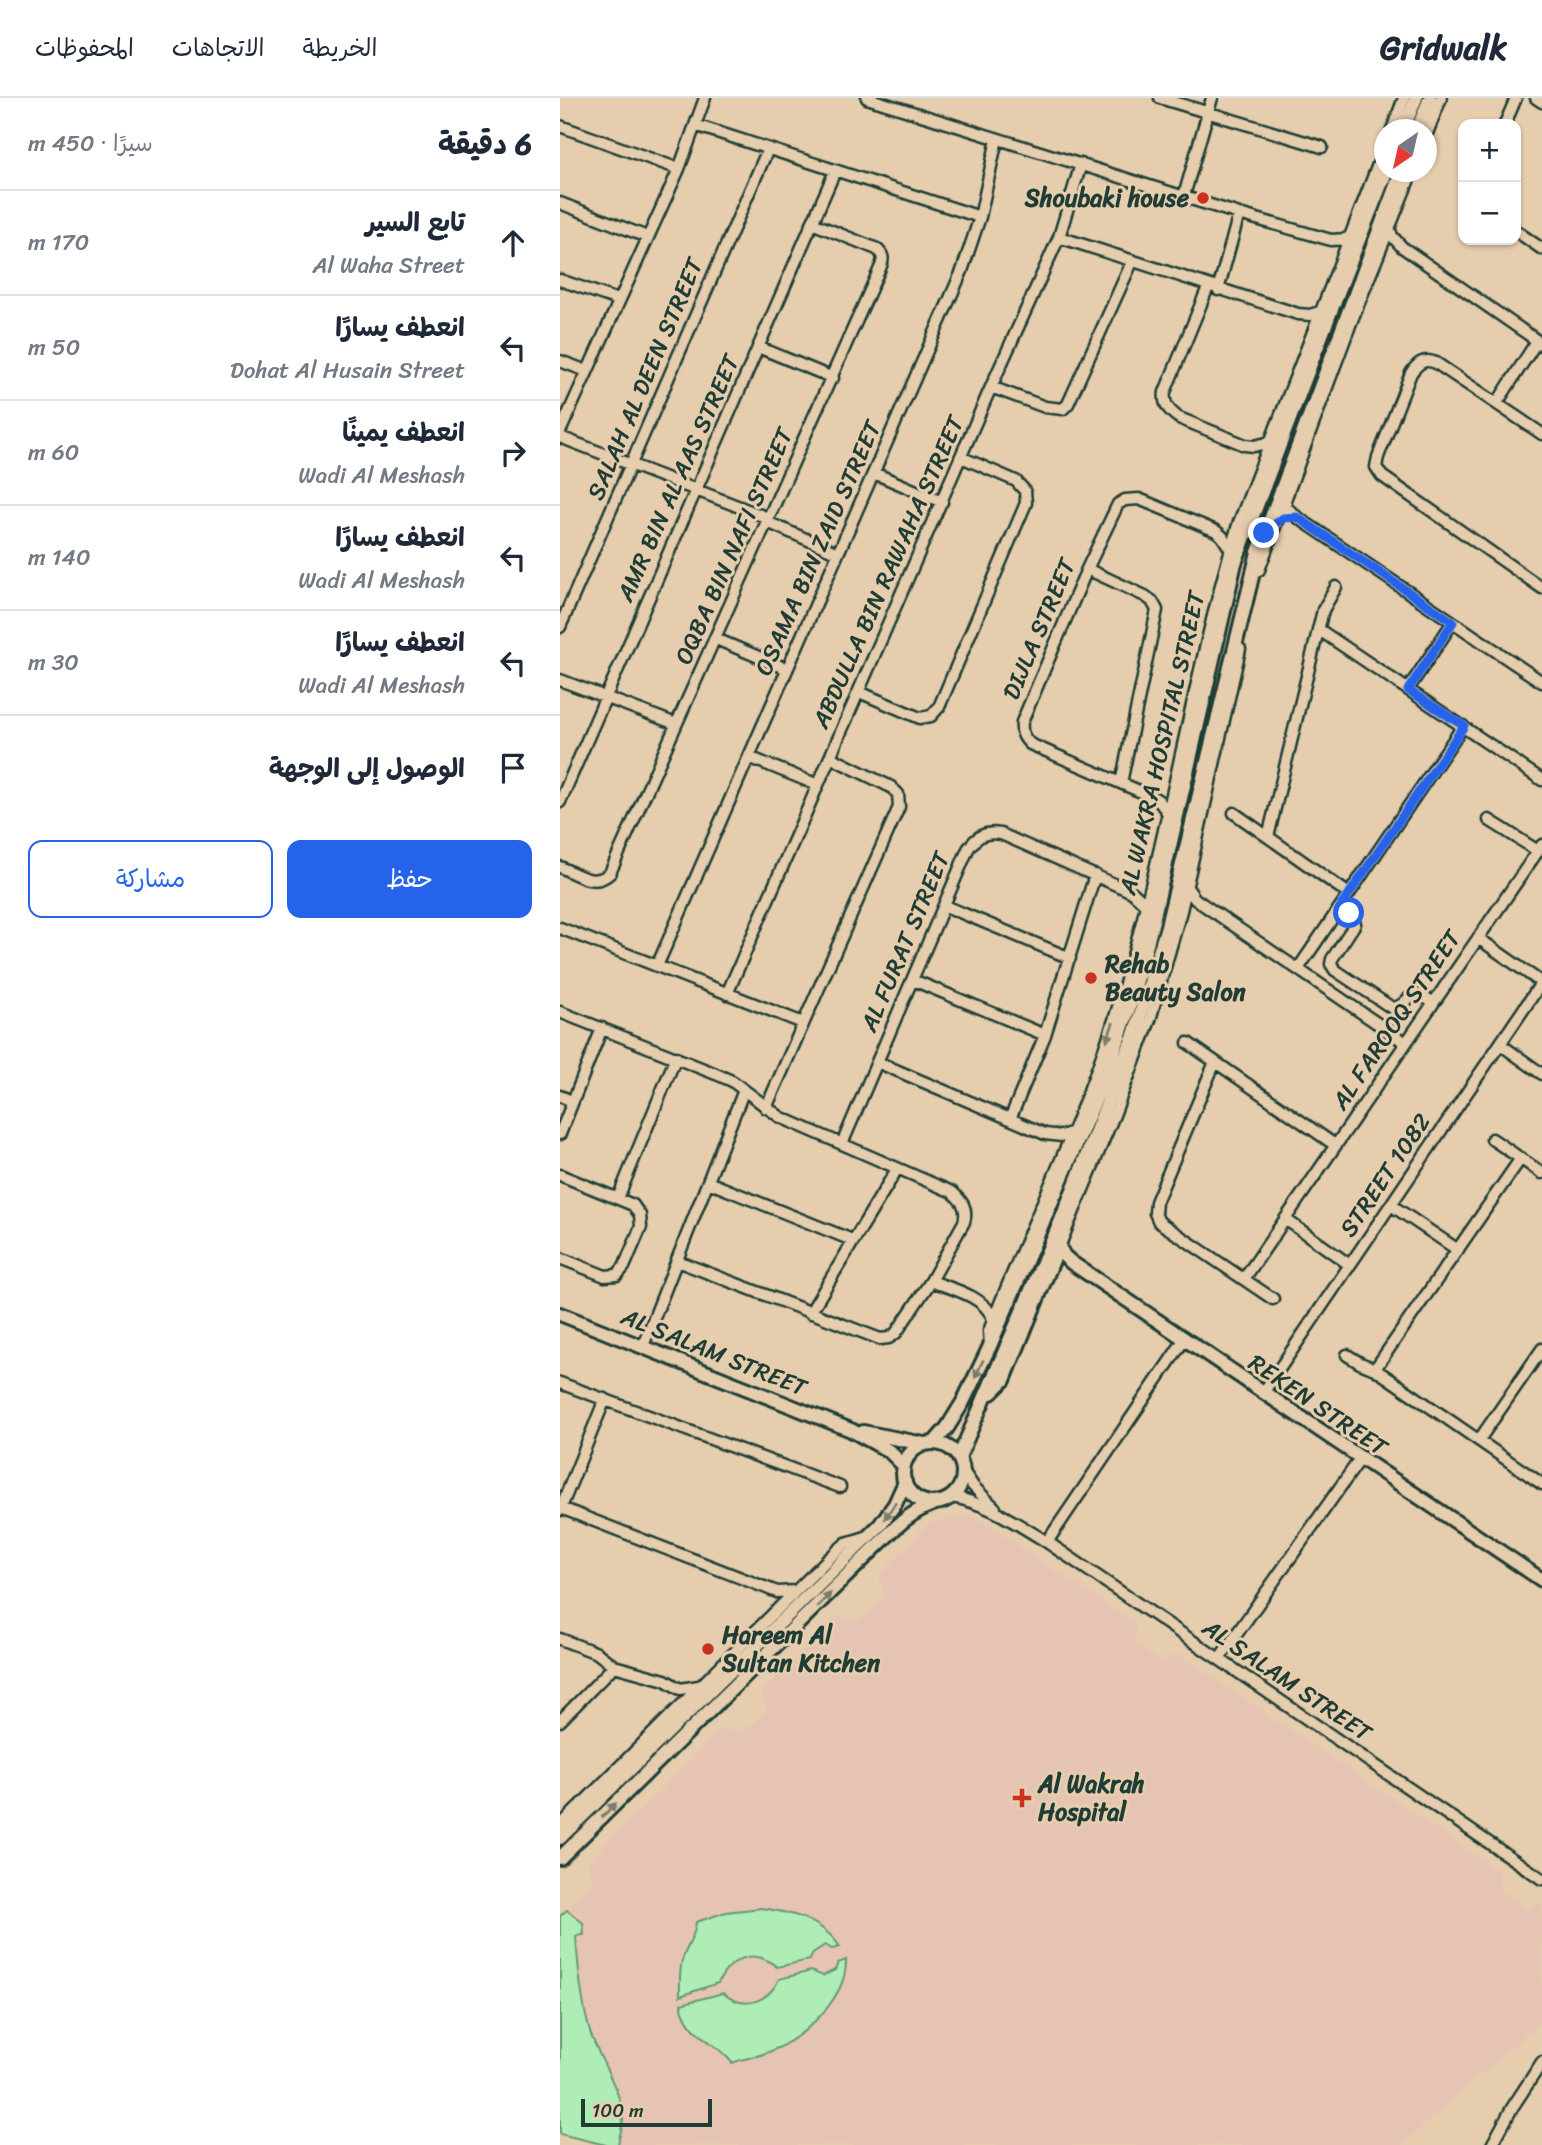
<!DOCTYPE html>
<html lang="ar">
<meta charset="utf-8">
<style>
:root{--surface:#fff;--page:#f6f6f7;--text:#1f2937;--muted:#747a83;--line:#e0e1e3;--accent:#2563eb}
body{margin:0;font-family:Sriracha,"Playpen Sans Arabic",sans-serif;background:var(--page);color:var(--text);direction:rtl}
.controls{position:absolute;right:21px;top:21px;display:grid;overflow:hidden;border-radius:14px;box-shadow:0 2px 5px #0004}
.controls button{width:63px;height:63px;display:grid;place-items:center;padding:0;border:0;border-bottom:2px solid var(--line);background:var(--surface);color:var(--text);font:35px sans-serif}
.compass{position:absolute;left:814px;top:21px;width:63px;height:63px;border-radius:50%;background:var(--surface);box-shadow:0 2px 5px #0004;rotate:214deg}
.scale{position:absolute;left:21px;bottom:18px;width:131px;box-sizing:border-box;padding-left:7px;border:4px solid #1f3d34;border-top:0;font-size:19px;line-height:24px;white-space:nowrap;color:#1f3d34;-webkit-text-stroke:5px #e6cdae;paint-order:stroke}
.stop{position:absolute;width:21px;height:21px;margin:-16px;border:5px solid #2563eb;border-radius:50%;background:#fff}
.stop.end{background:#2563eb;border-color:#fff;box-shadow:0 2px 7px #0008}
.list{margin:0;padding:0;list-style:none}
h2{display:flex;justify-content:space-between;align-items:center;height:91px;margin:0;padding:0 28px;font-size:30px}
h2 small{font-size:23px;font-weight:400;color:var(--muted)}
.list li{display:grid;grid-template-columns:46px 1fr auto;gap:21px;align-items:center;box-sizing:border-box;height:105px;padding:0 28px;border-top:2px solid var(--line)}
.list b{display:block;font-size:26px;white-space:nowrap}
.list p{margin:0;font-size:23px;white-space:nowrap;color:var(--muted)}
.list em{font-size:23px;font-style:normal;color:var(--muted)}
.actions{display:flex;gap:14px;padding:21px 28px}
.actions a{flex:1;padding:16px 0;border:2px solid var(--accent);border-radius:14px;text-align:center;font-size:24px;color:var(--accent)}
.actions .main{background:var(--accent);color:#fff}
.icon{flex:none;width:38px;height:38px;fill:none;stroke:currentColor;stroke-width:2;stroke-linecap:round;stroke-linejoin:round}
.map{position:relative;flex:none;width:982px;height:2047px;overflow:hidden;direction:ltr}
header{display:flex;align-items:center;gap:42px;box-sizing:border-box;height:98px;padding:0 35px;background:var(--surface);border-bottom:2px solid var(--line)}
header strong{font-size:33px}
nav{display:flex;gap:38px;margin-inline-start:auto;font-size:24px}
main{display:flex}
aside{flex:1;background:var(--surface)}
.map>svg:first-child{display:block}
.built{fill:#e6c4b3}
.green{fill:#aeeeb6;stroke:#669675;stroke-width:2}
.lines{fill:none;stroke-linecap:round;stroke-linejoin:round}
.minor-casing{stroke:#1f3d34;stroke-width:15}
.tertiary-casing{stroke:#1f3d34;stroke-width:18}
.minor{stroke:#e6cdae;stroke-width:10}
.tertiary{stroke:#e6cdae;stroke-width:12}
.oneway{fill:#797e6b}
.route{stroke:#2563eb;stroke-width:9}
.poi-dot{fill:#c8321e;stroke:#e6cdae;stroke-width:2.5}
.labels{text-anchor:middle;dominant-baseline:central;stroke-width:6;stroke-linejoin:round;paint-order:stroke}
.poi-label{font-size:24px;font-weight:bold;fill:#1f3d34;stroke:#e6cdae;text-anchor:start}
.street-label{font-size:24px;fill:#1f3d34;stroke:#e6cdae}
</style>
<header>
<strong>Gridwalk</strong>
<nav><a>الخريطة</a><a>الاتجاهات</a><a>المحفوظات</a></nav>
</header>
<main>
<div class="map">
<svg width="982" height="2047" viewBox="0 0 982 2047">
<rect width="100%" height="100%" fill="#e6cdae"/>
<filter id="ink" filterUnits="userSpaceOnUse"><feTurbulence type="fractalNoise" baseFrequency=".0143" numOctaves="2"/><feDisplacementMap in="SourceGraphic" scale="14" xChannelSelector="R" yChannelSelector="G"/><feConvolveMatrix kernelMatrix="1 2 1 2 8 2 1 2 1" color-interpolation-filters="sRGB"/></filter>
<g filter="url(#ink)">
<!-- built -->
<path class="built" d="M413,1417l163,109 -1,19 25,19 18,-8 322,218v19l27,18 15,-7v118l-140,125h-796l-46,-11v-218l33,-33 -5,-21 135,-134 20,5 24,-23 -5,-19 76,-74 21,4 17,-16 8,-10 -5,-19 50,-53z"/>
<!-- green -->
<path class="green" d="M201,1810c29,4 62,12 79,39l-8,2 -7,-4 -12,8 -3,7 -33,7c-24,-20 -46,-9 -59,16l-38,13c0,-12 -1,-24 2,-35 4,-14 13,-24 14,-39l30,-10z
M7,1812l16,13 1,12 -8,1c2,32 5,65 14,96 8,24 34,65 33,86 0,9 -4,18 -5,27h-12l-46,-11v-218z
M286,1862c1,39 -44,79 -77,92 -12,5 -25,6 -37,11 -17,-24 -43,-25 -51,-59l42,-11c21,18 45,9 56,-14l32,-8 12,5 12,-6 3,-7z"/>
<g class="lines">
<!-- minor casing -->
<g class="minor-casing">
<path id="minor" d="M307,0l372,116 92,26 15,-1 6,-4
M600,0l162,49
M976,0l6,4
M945,26l11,-26
M135,27l285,92
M0,28l119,43
M832,32l12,-32
M866,38l15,-38
M624,98l28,-98
M0,105l87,34
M829,129l3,9 10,11 140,97
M956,133l26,18
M499,139l239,77 12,1 12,-4
M0,182l58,20
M648,189l-43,105c-2,12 4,19 14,26l66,27 9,1 17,-4
M658,192l21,-76
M198,249l75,31
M0,263l27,10
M431,289l54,20 18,2 5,-5 64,-142
M937,305l40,-62
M0,334l119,-263 26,-71
M982,336l-106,-71c-12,-5 -18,0 -25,10l-33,84 -2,10 6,9 160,112
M0,339l208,81
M314,375l68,29
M724,399l3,11 10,9 245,165
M207,424l71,31
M527,471l58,27 7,5 5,9 -36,173
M699,472l93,-250 60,-148
M0,529l208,-478
M758,531l224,151
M156,541l71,30
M0,582l116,44
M848,591l45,-67
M299,594l61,26 11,-2 8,-9 87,-204 -1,-12 -9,-10 -55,-24
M189,659l69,28
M0,704l275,-631
M608,715l-9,-12 -6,-4 -123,-53c-7,-7 -9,-12 -8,-22l65,-153 31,-65 7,-4 14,-1 77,32 6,5 9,14
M674,715l115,81
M929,722l49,31
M708,739l55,-227 13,-23
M0,769c17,7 34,21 50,6l271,-607c3,-8 2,-11 -4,-17l-65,-26
M626,788l9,13 211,144
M385,808l125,52
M781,808l8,7 6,11 -23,35 -1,5 4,6 57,38c11,1 14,-11 24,-14l18,8
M0,830l243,95
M918,840l64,45
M97,868l305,-695 18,-54 17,-78
M738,871l165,-243
M353,882l132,55
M167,896l264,-607 68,-150 22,-73
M0,914l156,62 16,7 48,36 172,75c10,9 16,16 12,30l-33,59 -35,52 -7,5 -9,1 -203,-78
M628,945l147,102
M940,946l42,30
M317,964l168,72 17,2 11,-4
M655,964l-59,140 -1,11 4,9 114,77
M0,998l12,5
M206,1010l133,-301 -1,-13 -7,-7 -61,-30
M450,1021l35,-84 50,-160
M0,1036l42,-106
M932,1041l50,34
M282,1046l126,-295c9,-13 17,-18 33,-15l131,58 11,10 4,8
M0,1077l73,30 7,10 1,12 -17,40 -7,8 -12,1 -45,-18
M148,1084l144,58
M58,1100l58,-141
M831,1107l67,45
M725,1121l65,46
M499,1149l55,-132 36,-95 31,-109 59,-262
M684,1181l298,-434
M371,1183c21,8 54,15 62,38
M250,1215l87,-144
M83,1248l101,-256
M430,1248l-1,-15c41,-105 92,-207 126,-314 51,-162 74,-330 123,-492l146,-376
M787,1257l13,8 15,6 167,115
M815,1271l146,-211
M0,1285l280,104
M703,1295l279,-411
M919,1342l63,-91
M403,1373l10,15 22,22
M391,1399c35,5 66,27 96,45l495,337
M1,1410l216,84 19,-1
M0,1412l45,-111
M487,1444l137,-202
M0,1541l37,14 17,13 51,14 15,9 19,-3
M659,1561l141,-200
M0,1623l54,-55
M0,1728l263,-262 23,-21 20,-6
M932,2047l20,-37 30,-46"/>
</g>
<!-- tertiary casing -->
<g class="tertiary-casing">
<path id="tertiary" d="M843,32l13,-32
M857,32l13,-32
M499,1149l5,9 8,7 470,317
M0,1216l291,116 38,21 15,15
M431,1295l13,-13 56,-137
M303,1334l61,12
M374,1345l13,-15 16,-26 27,-56 118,-276 23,-68 20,-73 84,-366 104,-273 47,-118
M343 1375a30 30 0 1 1 60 0a30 30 0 1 1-60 0Z
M399,1359l101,-234 75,-191 32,-106 91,-374 143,-380
M0,1740l320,-313 15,-21 10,-22
M0,1760l330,-325c15,-15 29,-25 49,-31"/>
</g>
<!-- minor -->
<use href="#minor" class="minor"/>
<!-- tertiary -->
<use href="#tertiary" class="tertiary"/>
</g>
<!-- one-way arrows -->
<defs><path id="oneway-solid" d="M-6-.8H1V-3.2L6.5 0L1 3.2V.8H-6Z" transform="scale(1.75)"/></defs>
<g class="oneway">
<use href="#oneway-solid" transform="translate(550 934) rotate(110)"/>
<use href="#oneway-solid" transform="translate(419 1271) rotate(115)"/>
<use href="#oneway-solid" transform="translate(330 1413) rotate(124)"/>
<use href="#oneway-solid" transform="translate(264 1502) rotate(-46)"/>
<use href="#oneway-solid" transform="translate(49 1712) rotate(-45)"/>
</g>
</g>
<g class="lines" filter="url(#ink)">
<!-- route -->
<path class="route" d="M704,435l19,-15 14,-1 156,105 -45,68 56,36 -123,180 8,7"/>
</g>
<!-- markers -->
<g class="poi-dot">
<circle cx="643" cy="100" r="7"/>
<circle cx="531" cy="880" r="7"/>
<circle cx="148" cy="1551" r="7"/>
<path d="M458.5 1689.5h7v7h7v7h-7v7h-7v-7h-7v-7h7z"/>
</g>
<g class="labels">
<!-- poi labels -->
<g class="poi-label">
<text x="629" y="100" text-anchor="end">Shoubaki house</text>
<text x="545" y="866">Rehab<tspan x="545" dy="28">Beauty Salon</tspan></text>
<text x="162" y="1537">Hareem Al<tspan x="162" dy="28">Sultan Kitchen</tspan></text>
<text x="478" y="1686">Al Wakrah<tspan x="478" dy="28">Hospital</tspan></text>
</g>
<!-- street labels -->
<g class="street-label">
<text transform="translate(85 281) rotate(-67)">SALAH AL DEEN STREET</text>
<text transform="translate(118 380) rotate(-66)">AMR BIN AL AAS STREET</text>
<text transform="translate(174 448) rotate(-66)">OQBA BIN NAFI STREET</text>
<text transform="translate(258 450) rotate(-66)">OSAMA BIN ZAID STREET</text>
<text transform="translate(328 474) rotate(-66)">ABDULLA BIN RAWAHA STREET</text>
<text transform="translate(479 531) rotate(-67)">DIJLA STREET</text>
<text transform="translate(602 645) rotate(-77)">AL WAKRA HOSPITAL STREET</text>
<text transform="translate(345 844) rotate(-67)">AL FURAT STREET</text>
<text transform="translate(836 922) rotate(-56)">AL FAROOQ STREET</text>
<text transform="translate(825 1077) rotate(-56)">STREET 1082</text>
<text transform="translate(154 1254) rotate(22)">AL SALAM STREET</text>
<text transform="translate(758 1307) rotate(34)">REKEN STREET</text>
<text transform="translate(727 1582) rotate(34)">AL SALAM STREET</text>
</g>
</g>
</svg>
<div class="controls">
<button>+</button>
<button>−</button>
</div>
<svg class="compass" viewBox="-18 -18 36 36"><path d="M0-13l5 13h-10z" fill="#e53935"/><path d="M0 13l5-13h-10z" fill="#747a83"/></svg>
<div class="scale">100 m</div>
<div class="stop" style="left:789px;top:815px"></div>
<div class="stop end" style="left:704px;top:435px"></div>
</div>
<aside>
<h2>6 دقيقة<small>سيرًا · 450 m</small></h2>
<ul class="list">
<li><svg class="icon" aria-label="ahead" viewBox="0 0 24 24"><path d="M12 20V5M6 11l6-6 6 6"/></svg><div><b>تابع السير</b><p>Al Waha Street</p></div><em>170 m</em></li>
<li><svg class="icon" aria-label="left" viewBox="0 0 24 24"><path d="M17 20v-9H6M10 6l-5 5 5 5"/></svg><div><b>انعطف يسارًا</b><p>Dohat Al Husain Street</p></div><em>50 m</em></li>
<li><svg class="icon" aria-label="right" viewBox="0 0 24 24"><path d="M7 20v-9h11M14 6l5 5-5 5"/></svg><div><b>انعطف يمينًا</b><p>Wadi Al Meshash</p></div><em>60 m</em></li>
<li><svg class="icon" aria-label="left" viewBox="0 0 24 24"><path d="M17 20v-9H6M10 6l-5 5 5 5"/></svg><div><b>انعطف يسارًا</b><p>Wadi Al Meshash</p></div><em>140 m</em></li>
<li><svg class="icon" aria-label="left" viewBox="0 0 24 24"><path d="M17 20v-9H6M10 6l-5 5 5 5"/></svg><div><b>انعطف يسارًا</b><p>Wadi Al Meshash</p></div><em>30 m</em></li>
<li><svg class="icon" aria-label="arrive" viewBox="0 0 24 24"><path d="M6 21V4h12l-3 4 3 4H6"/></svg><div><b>الوصول إلى الوجهة</b></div></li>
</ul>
<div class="actions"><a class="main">حفظ</a><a>مشاركة</a></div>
</aside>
</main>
